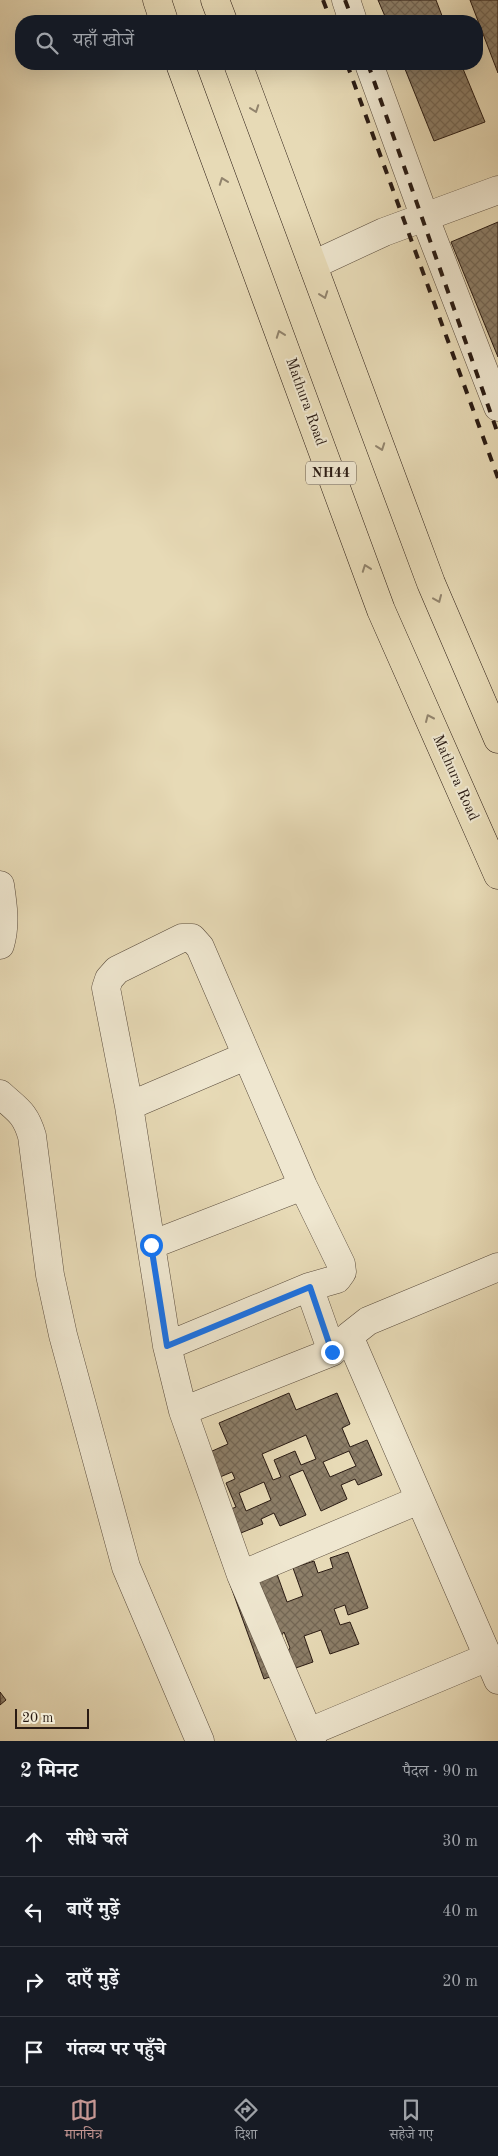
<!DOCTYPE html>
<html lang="hi">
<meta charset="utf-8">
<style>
:root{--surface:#171b24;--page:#20242c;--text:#f1f3f6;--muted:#9ea1a6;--line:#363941;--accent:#c59692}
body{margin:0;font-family:"Old Standard TT","Noto Serif Devanagari",serif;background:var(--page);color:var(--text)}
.scale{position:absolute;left:15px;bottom:12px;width:74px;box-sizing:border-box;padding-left:5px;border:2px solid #2a1b13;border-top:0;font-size:14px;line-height:18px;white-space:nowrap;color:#2a1b13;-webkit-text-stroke:4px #efe7d0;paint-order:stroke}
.stop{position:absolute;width:15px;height:15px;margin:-11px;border:4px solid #1a73e8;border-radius:50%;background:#fff}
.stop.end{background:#1a73e8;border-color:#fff;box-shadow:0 1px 5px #0008}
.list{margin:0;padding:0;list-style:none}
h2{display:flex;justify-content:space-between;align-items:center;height:65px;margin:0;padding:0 20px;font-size:21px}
h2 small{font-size:16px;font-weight:400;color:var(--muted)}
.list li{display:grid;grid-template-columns:32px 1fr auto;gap:15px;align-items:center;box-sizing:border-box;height:70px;padding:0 20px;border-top:1px solid var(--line)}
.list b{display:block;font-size:19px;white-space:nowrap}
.list em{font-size:16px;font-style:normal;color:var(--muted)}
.icon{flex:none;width:28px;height:28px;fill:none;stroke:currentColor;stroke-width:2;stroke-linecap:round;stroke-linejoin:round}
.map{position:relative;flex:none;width:498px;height:1741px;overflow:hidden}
.search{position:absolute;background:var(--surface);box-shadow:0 5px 20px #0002;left:15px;right:15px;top:15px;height:55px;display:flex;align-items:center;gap:12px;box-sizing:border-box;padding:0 18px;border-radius:20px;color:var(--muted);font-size:19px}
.sheet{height:345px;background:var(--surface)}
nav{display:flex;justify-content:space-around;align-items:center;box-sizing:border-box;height:70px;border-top:1px solid var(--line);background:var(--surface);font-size:14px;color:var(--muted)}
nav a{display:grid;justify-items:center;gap:2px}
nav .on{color:var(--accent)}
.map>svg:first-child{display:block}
.building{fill:url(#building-cross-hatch);stroke:#2a1b13;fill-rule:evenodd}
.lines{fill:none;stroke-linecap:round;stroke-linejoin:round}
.minor-casing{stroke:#594b3c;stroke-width:29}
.highway-casing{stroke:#2a1b13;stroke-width:29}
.minor{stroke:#efe7d0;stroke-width:28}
.highway{stroke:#e7dab6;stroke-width:28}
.rail{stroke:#2a1b13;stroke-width:4;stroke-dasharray:9 9;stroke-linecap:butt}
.oneway{stroke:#92846d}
.route{stroke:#1a73e8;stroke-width:6}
.labels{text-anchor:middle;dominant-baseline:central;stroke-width:4;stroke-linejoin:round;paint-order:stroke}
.shield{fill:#efe7d0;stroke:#65584c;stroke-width:1}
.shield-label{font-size:14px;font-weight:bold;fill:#2a1b13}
.street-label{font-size:15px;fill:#2a1b13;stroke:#efe7d0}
</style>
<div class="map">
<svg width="498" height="1741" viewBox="0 0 498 1741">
<defs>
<pattern id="building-cross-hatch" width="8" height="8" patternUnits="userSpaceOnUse" patternTransform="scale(1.25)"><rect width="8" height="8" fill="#8c7e68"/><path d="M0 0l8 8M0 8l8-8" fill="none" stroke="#736654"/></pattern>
</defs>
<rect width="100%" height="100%" fill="#e7dab6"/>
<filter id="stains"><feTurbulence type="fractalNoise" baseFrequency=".004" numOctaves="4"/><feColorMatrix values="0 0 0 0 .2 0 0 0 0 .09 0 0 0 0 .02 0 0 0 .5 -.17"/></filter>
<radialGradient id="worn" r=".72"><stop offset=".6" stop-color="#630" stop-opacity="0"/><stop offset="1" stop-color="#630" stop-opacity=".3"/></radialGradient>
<!-- building -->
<path class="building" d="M378,0h58l8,21h-57z
M470,0h28v73z
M403,64h58l24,58 -51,19z
M498,222v135l-47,-115z
M289,1393l7,17 41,-17 13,31 -8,4 8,19 17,-7 15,35 -24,10 -3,-6 -14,6 6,14 -26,12 -18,-41 -14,6 17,39 -26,11 -6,-13 -13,6 2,5 -27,11 -10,-24 10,-4 -10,-24 9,-4 -3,-7 -12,5 -10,-25 18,-8 -9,-21zM306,1435l10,24 -15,6 -6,-14 -21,9 7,17 -8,3 -11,-26zM349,1451l7,15 -26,11 -7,-15zM264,1482l7,18 -25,11 -7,-18z
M211,1531l38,53 28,-10 10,28 16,-6 -10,-28 21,-7 4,12 15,-5 -3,-10 18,-6 20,56 -20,7 -3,-10 -11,4 6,16 10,-3 9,22 -29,10 -9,-24 -17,6 9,26 -49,17zM284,1632l6,16 -9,12 -9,-12z
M0,1692l6,8 -6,5z"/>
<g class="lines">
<!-- minor casing -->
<g class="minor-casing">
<path id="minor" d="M346,0l7,21
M369,64l56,154 73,189
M313,265l71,-33 114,-42
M0,885c3,20 6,40 0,60
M0,1094c17,16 25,18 32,42l18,139 13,60 63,232 74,174
M129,1106l117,-50
M151,1245l152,-59
M349,1336l149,344
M167,1346l142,-59
M183,1411l-16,-65 -38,-240 -23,-118 3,-9 8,-9 65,-32h10l8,9 103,239 38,78 1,8 -5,7 -28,8 23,65
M241,1575l178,-75
M309,1732l179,-75
M312,1741l-71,-166 -58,-164 149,-59 17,-16 19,-15 130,-54"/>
</g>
<!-- highway casing -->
<g class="highway-casing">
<path id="highway" d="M157,0l7,21
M215,0l8,21
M180,64l201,546 117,265
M238,64l193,519 67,156"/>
</g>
<!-- minor -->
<use href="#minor" class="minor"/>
<!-- highway -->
<use href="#highway" class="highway"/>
<!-- rail -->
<path class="rail" d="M323,0l8,21
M345,0l8,21
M347,64l151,414
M368,64l130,370"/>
</g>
<!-- one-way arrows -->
<defs><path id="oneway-chevron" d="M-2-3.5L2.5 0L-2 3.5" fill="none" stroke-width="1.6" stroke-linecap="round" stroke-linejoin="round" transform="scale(1.25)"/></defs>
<g class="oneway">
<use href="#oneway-chevron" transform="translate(255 109) rotate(70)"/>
<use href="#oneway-chevron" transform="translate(223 181) rotate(-110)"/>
<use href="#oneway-chevron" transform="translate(324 295) rotate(70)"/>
<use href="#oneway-chevron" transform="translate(280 334) rotate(-110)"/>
<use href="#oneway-chevron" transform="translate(381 447) rotate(70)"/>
<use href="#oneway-chevron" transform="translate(366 568) rotate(-110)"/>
<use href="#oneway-chevron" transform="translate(438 599) rotate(67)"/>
<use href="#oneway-chevron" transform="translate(429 718) rotate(-114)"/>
</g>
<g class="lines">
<!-- route -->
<path class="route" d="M151,1245l16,101 143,-59 22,65"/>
</g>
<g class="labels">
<!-- shield labels -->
<rect class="shield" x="306" y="461.5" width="50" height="23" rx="4"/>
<g class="shield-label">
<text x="331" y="473">NH44</text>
</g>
<!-- street labels -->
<g class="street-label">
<text transform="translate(305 402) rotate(70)">Mathura Road</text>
<text transform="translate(455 778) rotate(66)">Mathura Road</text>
</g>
</g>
<rect width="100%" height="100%" filter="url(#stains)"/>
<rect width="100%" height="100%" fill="url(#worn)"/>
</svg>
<div class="scale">20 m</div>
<div class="stop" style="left:151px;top:1245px"></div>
<div class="stop end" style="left:332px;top:1352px"></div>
<div class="search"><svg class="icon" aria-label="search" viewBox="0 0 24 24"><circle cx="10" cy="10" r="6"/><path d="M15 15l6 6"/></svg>यहाँ खोजें</div>
</div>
<section class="sheet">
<h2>2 मिनट<small>पैदल · 90 m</small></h2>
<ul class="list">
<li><svg class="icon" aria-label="ahead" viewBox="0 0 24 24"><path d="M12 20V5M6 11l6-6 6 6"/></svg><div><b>सीधे चलें</b></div><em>30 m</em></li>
<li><svg class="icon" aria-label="left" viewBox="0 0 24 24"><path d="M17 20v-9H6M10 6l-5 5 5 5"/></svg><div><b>बाएँ मुड़ें</b></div><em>40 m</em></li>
<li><svg class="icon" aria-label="right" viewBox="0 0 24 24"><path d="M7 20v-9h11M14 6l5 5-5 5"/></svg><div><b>दाएँ मुड़ें</b></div><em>20 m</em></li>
<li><svg class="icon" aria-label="arrive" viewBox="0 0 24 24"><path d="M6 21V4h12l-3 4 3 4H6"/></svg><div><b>गंतव्य पर पहुँचे</b></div></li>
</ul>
</section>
<nav>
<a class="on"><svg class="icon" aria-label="map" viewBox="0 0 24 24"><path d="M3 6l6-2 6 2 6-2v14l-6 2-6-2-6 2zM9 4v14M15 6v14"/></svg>मानचित्र</a>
<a><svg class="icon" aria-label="directions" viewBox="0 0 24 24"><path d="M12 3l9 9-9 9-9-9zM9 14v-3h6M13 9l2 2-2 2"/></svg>दिशा</a>
<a><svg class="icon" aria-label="saved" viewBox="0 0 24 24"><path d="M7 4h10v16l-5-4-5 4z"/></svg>सहेजे गए</a>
</nav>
